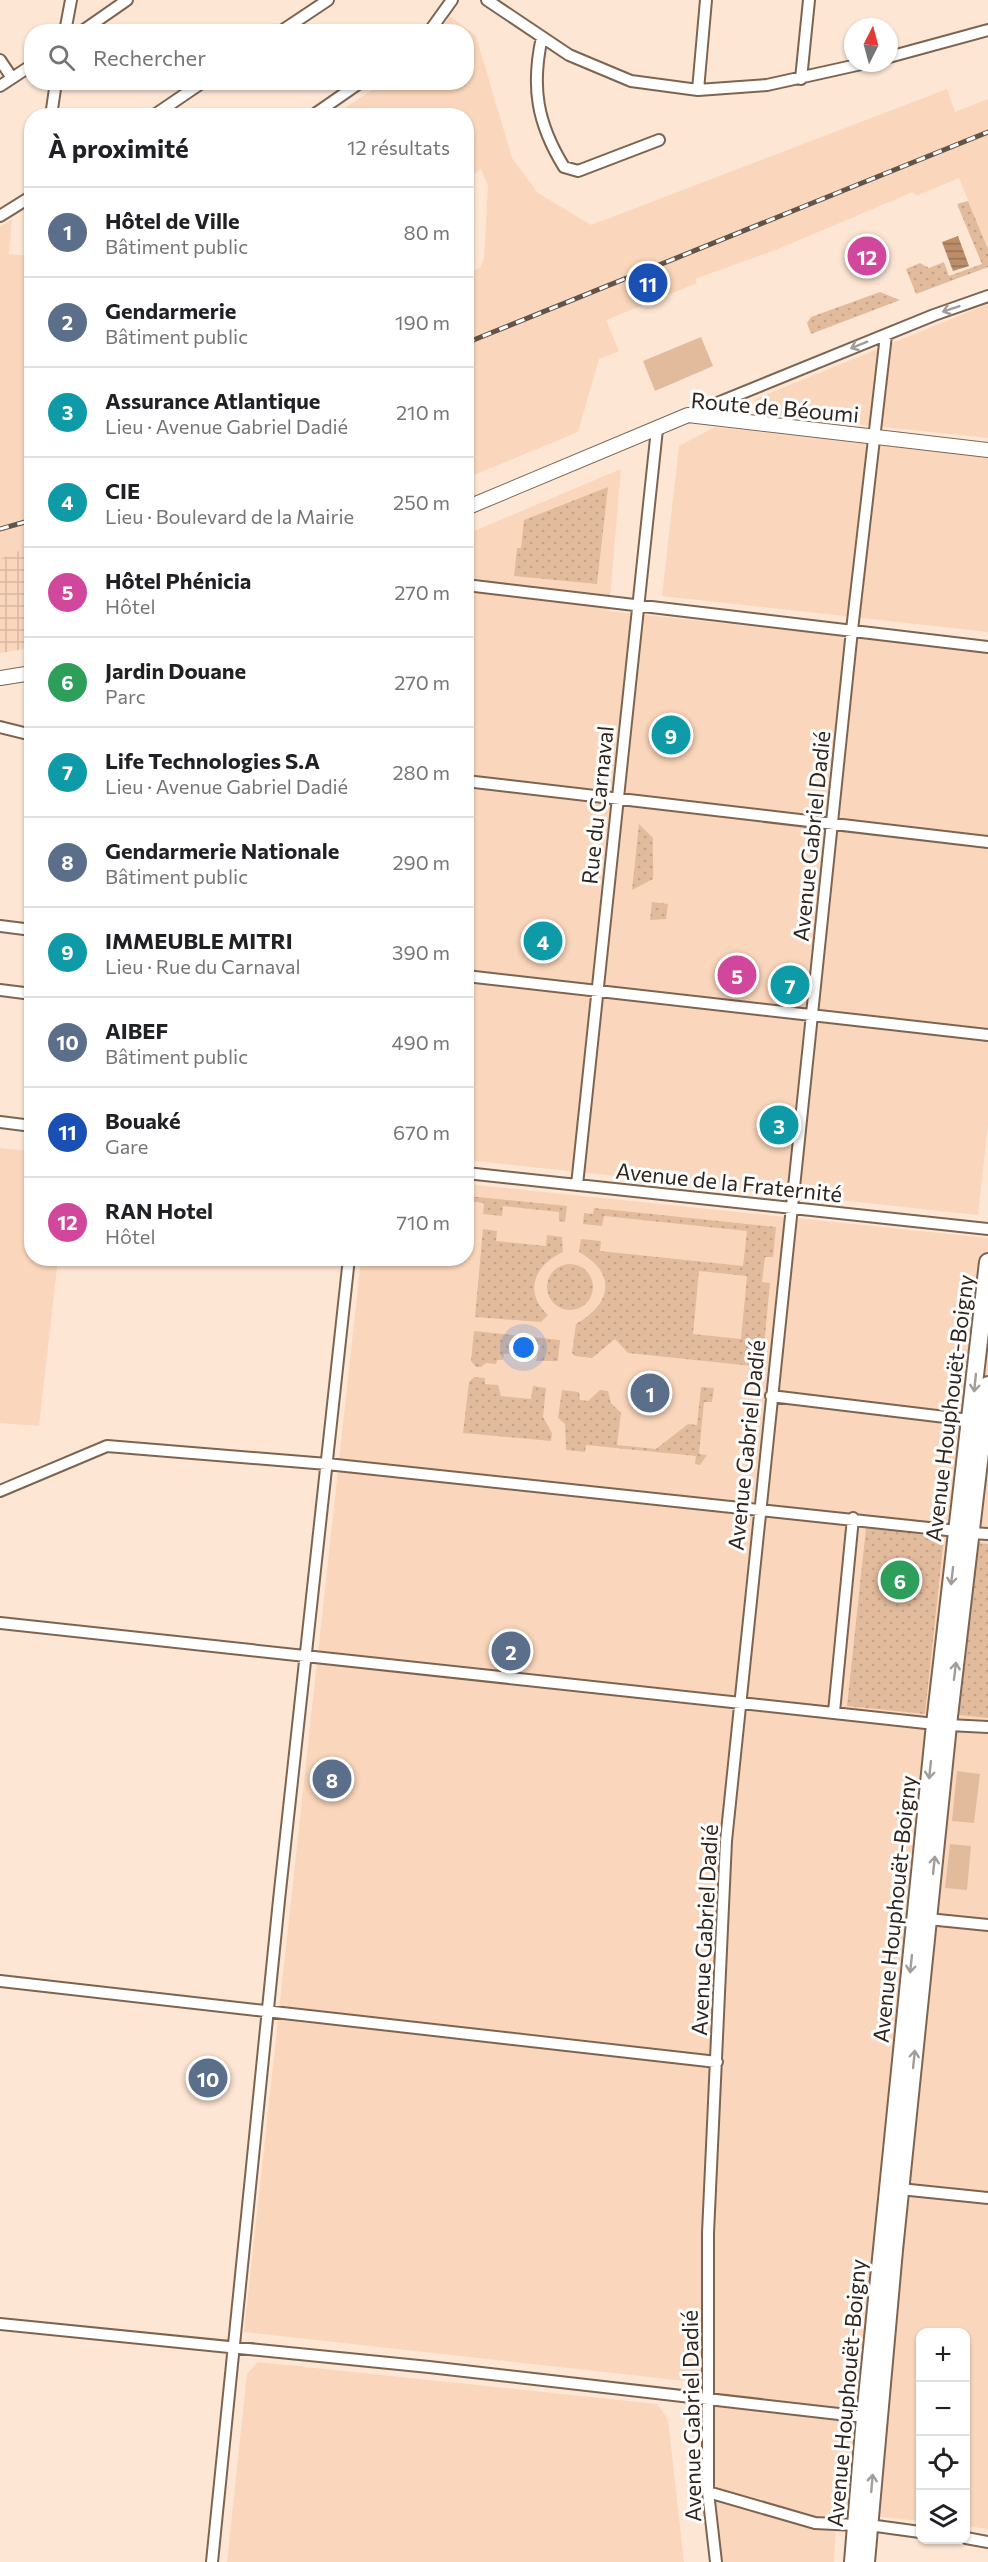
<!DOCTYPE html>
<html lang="fr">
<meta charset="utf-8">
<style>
:root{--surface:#fff;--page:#f6f6f6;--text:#202124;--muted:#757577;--line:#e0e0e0;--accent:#111827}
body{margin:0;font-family:Commissioner,sans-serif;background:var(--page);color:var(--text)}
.controls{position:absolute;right:18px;bottom:18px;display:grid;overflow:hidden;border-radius:12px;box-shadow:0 2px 4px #0004}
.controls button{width:54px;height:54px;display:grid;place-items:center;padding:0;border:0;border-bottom:2px solid var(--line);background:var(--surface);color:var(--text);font:30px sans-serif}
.compass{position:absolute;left:844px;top:18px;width:54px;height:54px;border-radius:50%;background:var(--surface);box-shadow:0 2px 4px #0004;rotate:6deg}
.you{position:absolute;left:524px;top:1348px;width:21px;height:21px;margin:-15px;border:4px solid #fff;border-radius:50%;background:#1a73e8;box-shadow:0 0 0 9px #1a73e833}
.badge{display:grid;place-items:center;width:39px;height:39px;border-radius:50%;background:var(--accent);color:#fff;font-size:20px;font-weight:700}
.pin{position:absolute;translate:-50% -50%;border:3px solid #fff;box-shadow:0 2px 6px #0006}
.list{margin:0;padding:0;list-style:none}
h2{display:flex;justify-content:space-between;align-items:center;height:78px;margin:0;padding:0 24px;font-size:26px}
h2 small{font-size:20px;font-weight:400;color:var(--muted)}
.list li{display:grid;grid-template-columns:39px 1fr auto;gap:18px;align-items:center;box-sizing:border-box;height:90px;padding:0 24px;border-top:2px solid var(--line)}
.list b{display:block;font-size:22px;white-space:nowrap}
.list p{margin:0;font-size:20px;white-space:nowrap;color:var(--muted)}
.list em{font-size:20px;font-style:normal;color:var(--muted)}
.icon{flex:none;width:33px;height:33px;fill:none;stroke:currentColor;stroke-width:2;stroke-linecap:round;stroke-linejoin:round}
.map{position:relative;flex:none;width:988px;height:2562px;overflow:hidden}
.search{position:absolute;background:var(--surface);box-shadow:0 2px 4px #0004;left:24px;top:24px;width:450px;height:66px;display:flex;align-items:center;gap:15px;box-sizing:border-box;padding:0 21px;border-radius:24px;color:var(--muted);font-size:22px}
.panel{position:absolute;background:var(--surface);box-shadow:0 2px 4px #0004;left:24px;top:108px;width:450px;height:1158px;border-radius:24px}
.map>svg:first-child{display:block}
.built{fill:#fad7bc}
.industrial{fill:url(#industrial-grid)}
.grass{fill:url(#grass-dots);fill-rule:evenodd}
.pitch{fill:#e2bb9d}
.water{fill:url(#water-rules)}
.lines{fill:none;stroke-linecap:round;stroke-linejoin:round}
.minor-casing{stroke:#7d6451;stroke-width:14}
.major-casing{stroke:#7d6451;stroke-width:16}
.highway-casing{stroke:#7d6451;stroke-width:20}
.minor{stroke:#fff;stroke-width:10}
.major{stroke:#fff;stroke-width:14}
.highway{stroke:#fff;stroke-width:16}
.rail-casing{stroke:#625449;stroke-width:5}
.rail{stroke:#fff;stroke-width:3;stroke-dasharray:9;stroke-linecap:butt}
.oneway{stroke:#a29d99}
.labels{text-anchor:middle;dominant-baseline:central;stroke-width:6;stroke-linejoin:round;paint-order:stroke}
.street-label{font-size:22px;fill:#30251d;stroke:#fff}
</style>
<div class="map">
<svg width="988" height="2562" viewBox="0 0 988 2562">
<defs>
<pattern id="industrial-grid" width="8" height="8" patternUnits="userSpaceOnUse" patternTransform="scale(1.5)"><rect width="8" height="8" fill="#fad7bc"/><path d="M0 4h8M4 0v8" fill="none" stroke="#d7b8a1"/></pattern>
<pattern id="grass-dots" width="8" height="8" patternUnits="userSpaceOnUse" patternTransform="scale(1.5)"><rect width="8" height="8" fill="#e2bb9d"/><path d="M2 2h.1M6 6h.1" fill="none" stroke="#c2a187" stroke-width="1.8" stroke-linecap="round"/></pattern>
<pattern id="water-rules" width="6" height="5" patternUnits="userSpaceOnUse" patternTransform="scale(1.5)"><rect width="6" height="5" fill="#bb8d68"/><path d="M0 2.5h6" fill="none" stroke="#987355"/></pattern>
</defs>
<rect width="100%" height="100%" fill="#fde6d4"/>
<!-- built -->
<path class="built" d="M450,16l26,20 36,122 26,35 53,32 356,-136 8,23 33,-13v150l-29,-71 -43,18 -3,-4 -135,57 -83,30 2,4 -91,37 13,31 -20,8 -21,73 -111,46v-205l13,-5 4,-9 4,-73 -7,-17 -14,10 -1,-63 -132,-1 49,-32 83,-1v-50l-26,-1z
M12,219l-3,35 22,2 1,290 -32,13v-332z
M988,304v134l-235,-25 2,-14z
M715,427l273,30v175l-326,-36 17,-150z
M621,469l-12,142 379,41v473l-10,90 -511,-55v-626z
M0,1148l31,3 1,107 26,1 -19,167 -39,-3z
M467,1184l521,54v1291l-22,-3v-194h-46v189l-55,-6 -29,7 -2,40h-112l-11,-85 2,-93 -469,-52 117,-1073 105,-1z
M258,2362l399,42 11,15 16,143h-457l20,-188z"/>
<!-- industrial -->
<path class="industrial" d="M31,546v102l-31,5v-94z"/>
<!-- grass -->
<path class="grass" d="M968,201l20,48v18l-72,27 -10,-25 14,-6 9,5 15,-6 5,14 33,-12 -25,-60z
M880,292l20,8 -89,34 -4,-11 4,-6z
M608,487l-11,97 -83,-8 3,-28h4l3,-28z
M639,824l14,14c-1,15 1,26 0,41l-21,11z
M652,902l16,2 -2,15 -16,1z
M467,1196l100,10 -2,16 -6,-1v-9l-56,-6 -1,10 -19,-2 1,-11 -17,-2z
M594,1208l182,19 -3,30h-8l-3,25 8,1 -8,84 -134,-14 -13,-14 -23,19 -17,-2 -3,-3 4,-29c35,-20 42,-50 3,-72l2,-13 20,2 -1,10 143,15 4,-35 -143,-15 -2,10 -19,-2 1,-11 9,1zM699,1271l48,5 -6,63 -48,-5z
M483,1229l14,2 -1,10 50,5 1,-11 15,2 1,15c-27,12 -41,39 -15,63l-7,7 -66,-5z
M547 1287a23 23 0 1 1 46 0a23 23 0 1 1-46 0Z
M474,1331l86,9 -2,21h-22l4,-16 -25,-2 -5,3 -1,8h-5l-1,6h-6l-1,4 -10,-1 -5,4h-5l-5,-6z
M474,1377l11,1v6l13,1 3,11 30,3 2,-13 13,2 -3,29 9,16 -1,8 -88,-8 6,-51z
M701,1387l13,1 -2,14h-8l-5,52 8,1 -7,10 -5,-1 1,-8 -110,-11 -1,7 -19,-2 -1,-26 -7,-6 4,-28 17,2 1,8 8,1 12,-11 8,1 3,12 10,10 -4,32 39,4 32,-25 9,1z
M866,1528l78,9 -19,177 -78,-8z
M967,1542l21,2v174l-39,-4z"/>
<!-- pitch -->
<path class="pitch" d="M701,337l12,29 -58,25 -12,-30z
M957,1771l23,3 -6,49 -22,-2z
M950,1844l21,2 -4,44 -22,-2z"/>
<!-- water -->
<path class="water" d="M958,236l11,30 -16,5 -11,-29z"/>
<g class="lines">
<!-- minor casing -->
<g class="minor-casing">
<path id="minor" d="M487,0l82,55 62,26 67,9 69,-5 99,-22
M65,32l6,-32
M81,32l46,-32
M280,32l48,-32
M429,32l23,-32
M542,37c-11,50 -5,86 22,130l14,4 81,-31
M889,57l99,-27
M0,60l12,18
M801,79l8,-79
M0,86l32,-21
M698,90l8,-90
M51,116l5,-34
M153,116l50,-34
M312,116l49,-34
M0,216l32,-20
M688,415l246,-100 54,-19
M466,585l522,62
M0,727l32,8
M466,781l522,61
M0,926l32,4
M466,976l522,59
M0,990l32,4
M0,1122l32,4
M466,1173l522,56
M577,1185l80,-756
M771,1396l199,24
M0,1491l107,-45 220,18 630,67
M971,1533l17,1
M0,1623l935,101
M834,1712l19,-194
M948,1725l40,2
M928,1919l60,6
M0,1981l717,81
M900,2189l88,9
M0,2324l429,43 436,50
M708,2492l107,31 40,2
M869,2525l51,7
M966,2538l22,4
M212,2562l67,-662 70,-642
M716,2562l-8,-70v-259l18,-392 126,-1211 34,-295"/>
</g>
<!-- major casing -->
<g class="major-casing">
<path id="major" d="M466,508l222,-93 300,35
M0,678l32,-5"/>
</g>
<!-- highway casing -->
<g class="highway-casing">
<path id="highway" d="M853,2562l12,-145 70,-693 53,-462
M866,2562l28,-312 54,-525 40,-340"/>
</g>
<!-- minor -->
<use href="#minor" class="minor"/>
<!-- major -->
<use href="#major" class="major"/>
<!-- highway -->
<use href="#highway" class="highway"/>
<!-- rail casing -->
<g class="rail-casing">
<path id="rail" d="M466,343l522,-211
M0,529l32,-9"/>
</g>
<!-- rail -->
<use href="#rail" class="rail"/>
</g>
<!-- one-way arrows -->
<defs><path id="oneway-shaft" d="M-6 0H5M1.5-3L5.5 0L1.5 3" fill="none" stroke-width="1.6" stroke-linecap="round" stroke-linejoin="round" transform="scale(1.5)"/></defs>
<g class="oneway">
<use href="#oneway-shaft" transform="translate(951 309) rotate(161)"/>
<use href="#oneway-shaft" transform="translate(859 345) rotate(158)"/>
<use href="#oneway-shaft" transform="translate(975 1383) rotate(96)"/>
<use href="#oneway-shaft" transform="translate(952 1576) rotate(97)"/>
<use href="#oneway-shaft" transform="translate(955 1671) rotate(-83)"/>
<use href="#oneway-shaft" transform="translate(930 1770) rotate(96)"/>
<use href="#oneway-shaft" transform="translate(934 1865) rotate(-84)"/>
<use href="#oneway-shaft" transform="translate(911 1964) rotate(96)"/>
<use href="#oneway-shaft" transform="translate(914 2059) rotate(-84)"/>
<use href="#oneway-shaft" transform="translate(872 2483) rotate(-85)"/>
</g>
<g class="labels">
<!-- street labels -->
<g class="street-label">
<text transform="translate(775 407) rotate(5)">Route de Béoumi</text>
<text transform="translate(597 805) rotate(-84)">Rue du Carnaval</text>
<text transform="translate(811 836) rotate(-84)">Avenue Gabriel Dadié</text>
<text transform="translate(729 1182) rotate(6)">Avenue de la Fraternité</text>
<text transform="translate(949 1408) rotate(-83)">Avenue Houphouët-Boigny</text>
<text transform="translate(746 1445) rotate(-84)">Avenue Gabriel Dadié</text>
<text transform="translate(894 1909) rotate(-84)">Avenue Houphouët-Boigny</text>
<text transform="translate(704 1930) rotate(-87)">Avenue Gabriel Dadié</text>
<text transform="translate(846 2393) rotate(-85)">Avenue Houphouët-Boigny</text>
<text transform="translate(691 2416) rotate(-91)">Avenue Gabriel Dadié</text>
</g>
</g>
</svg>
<div class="controls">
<button>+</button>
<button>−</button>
<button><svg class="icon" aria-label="locate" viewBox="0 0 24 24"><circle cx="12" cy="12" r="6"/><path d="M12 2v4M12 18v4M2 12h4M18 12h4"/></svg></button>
<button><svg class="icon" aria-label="layers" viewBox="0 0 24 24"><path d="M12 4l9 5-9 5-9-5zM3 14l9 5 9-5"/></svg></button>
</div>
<svg class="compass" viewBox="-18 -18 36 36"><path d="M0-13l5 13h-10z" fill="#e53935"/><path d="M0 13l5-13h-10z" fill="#757577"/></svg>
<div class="you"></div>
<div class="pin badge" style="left:650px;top:1393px;background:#5c6f8a">1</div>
<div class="pin badge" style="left:511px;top:1651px;background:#5c6f8a">2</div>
<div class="pin badge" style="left:779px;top:1125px;background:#0f9aa8">3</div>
<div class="pin badge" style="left:543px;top:941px;background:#0f9aa8">4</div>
<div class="pin badge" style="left:737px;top:975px;background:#d1479c">5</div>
<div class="pin badge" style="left:900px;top:1580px;background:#2e9e5b">6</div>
<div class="pin badge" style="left:790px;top:985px;background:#0f9aa8">7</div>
<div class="pin badge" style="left:332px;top:1779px;background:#5c6f8a">8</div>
<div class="pin badge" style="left:671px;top:735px;background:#0f9aa8">9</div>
<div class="pin badge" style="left:208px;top:2078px;background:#5c6f8a">10</div>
<div class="pin badge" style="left:648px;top:283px;background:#1a4fb4">11</div>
<div class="pin badge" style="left:867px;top:256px;background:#d1479c">12</div>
<div class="search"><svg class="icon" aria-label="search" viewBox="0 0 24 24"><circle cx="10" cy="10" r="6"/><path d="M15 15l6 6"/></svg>Rechercher</div>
<section class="panel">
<h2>À proximité<small>12 résultats</small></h2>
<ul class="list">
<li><span class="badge" style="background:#5c6f8a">1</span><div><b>Hôtel de Ville</b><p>Bâtiment public</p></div><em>80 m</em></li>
<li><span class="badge" style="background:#5c6f8a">2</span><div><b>Gendarmerie</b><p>Bâtiment public</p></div><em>190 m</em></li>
<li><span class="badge" style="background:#0f9aa8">3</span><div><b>Assurance Atlantique</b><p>Lieu · Avenue Gabriel Dadié</p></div><em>210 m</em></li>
<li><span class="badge" style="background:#0f9aa8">4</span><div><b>CIE</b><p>Lieu · Boulevard de la Mairie</p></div><em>250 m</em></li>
<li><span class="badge" style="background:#d1479c">5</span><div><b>Hôtel Phénicia</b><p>Hôtel</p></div><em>270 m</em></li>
<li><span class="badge" style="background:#2e9e5b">6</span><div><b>Jardin Douane</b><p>Parc</p></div><em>270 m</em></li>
<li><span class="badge" style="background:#0f9aa8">7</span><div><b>Life Technologies S.A</b><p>Lieu · Avenue Gabriel Dadié</p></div><em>280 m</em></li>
<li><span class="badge" style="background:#5c6f8a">8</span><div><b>Gendarmerie Nationale</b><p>Bâtiment public</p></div><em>290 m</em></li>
<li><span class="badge" style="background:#0f9aa8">9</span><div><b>IMMEUBLE MITRI</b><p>Lieu · Rue du Carnaval</p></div><em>390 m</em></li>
<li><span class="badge" style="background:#5c6f8a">10</span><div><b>AIBEF</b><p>Bâtiment public</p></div><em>490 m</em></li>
<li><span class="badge" style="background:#1a4fb4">11</span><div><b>Bouaké</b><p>Gare</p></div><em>670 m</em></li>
<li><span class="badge" style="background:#d1479c">12</span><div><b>RAN Hotel</b><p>Hôtel</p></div><em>710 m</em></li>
</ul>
</section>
</div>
